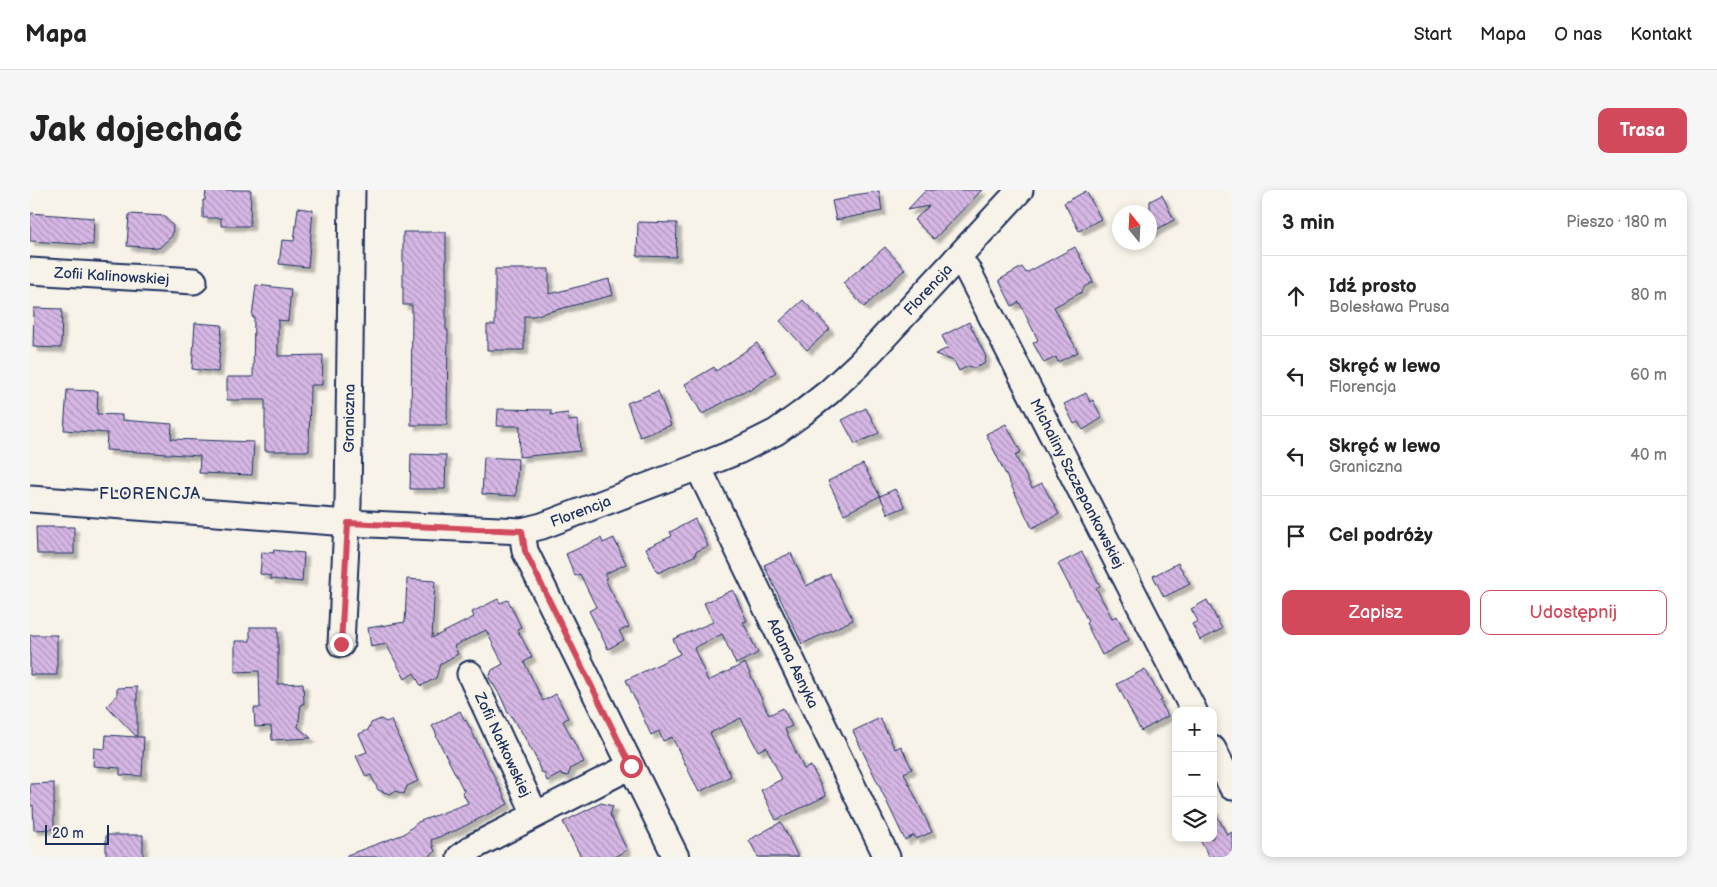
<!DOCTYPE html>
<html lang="pl">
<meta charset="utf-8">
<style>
:root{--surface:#fff;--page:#f6f6f6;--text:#222;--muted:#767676;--line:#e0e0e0;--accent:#d1495b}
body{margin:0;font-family:"Balsamiq Sans",sans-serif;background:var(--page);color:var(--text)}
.controls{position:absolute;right:15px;bottom:15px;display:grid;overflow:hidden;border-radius:10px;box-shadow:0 2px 8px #0003}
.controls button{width:45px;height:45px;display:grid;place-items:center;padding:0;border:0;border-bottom:1px solid var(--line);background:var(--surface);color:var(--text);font:25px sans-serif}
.compass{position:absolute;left:1082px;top:15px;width:45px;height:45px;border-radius:50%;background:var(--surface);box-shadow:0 2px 8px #0003;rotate:342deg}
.scale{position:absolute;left:15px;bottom:12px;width:64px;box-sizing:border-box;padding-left:5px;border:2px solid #1b2f5e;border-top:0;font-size:14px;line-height:18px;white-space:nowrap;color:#1b2f5e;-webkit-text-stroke:4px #f7f3e8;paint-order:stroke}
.stop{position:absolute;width:15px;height:15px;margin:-11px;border:4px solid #d1495b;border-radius:50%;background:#fff}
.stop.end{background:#d1495b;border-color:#fff;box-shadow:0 1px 5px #0008}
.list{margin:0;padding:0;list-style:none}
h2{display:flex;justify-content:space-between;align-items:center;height:65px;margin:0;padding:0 20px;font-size:21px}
h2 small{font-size:16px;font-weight:400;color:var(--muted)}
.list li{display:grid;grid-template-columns:32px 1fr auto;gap:15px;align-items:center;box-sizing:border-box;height:80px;padding:0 20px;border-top:1px solid var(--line)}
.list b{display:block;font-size:19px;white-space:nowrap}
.list p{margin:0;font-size:16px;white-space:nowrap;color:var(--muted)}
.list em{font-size:16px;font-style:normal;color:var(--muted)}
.actions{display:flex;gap:10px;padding:15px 20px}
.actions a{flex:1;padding:11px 0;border:1px solid var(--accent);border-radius:10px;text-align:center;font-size:18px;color:var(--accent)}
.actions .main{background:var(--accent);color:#fff}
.icon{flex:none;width:28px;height:28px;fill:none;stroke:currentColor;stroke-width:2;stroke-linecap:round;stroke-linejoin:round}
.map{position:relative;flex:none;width:1202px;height:667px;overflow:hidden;border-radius:10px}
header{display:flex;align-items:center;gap:30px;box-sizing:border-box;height:70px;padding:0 25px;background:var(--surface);border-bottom:1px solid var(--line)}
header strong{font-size:24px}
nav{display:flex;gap:28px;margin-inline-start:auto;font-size:18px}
.intro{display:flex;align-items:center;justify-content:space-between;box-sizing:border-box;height:120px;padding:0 30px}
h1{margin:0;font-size:35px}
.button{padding:12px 22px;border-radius:10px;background:var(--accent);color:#fff;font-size:18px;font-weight:700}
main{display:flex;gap:30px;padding:0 30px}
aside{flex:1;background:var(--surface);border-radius:10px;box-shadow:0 2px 8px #0003}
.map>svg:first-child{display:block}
.building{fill:url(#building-back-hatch);stroke:#1b2f5e;filter:url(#shadow)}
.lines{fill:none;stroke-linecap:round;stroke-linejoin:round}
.minor-casing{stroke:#1b2f5e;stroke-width:29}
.minor{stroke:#f7f3e8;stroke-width:25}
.route{stroke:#d1495b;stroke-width:6}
.labels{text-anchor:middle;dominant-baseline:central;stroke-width:4.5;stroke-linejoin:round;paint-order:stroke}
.street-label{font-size:15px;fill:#1b2f5e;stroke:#f7f3e8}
.neighbourhood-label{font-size:16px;letter-spacing:1px;fill:#1b2f5e;stroke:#f7f3e8}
</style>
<header>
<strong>Mapa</strong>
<nav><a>Start</a><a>Mapa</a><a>O nas</a><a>Kontakt</a></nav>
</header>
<div class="intro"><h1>Jak dojechać</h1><a class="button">Trasa</a></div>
<main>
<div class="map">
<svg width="1202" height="667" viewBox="0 0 1202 667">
<defs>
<pattern id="building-back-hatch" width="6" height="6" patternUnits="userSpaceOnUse" patternTransform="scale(1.25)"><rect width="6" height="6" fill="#d6b7e4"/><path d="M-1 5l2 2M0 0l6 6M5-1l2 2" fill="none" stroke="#ad95bc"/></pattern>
<filter id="shadow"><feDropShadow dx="4.5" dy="4.5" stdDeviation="1" flood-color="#0004"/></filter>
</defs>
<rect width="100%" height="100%" fill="#f7f3e8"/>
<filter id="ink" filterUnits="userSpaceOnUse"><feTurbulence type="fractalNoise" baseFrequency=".02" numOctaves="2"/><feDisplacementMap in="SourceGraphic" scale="10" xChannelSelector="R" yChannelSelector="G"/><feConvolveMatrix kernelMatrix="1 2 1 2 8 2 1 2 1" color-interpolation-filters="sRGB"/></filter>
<g filter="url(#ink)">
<!-- building -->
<path class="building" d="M176,0h45l-1,36h-29v-8h-18v-18h2z
M896,0h56l-48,49 -20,-19 15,-14 -22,4z
M849,1l3,20 -46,9 -4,-19 16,-3v-2z
M1056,1l15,28 -22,12 -15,-28z
M1132,5l12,25 -24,13v-32z
M268,18l15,2 -5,57 -29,-3 3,-24 12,1z
M0,23l64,5 -1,27 -63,-4z
M99,24l35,2 9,10 -1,10 -13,12 -32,-2z
M608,32l39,1 -1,34 -39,-1z
M373,42h43v98h2l-1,95h-36l1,-120h-9z
M855,57l20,22 -41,38 -21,-24z
M1045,57l18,35 -9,5 -2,5 -28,15 24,45 -20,10 -2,-5 -12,6 -11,-20 5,-3 -19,-38 -7,4 -13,-26 23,-13 4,6z
M465,79h54v25l60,-15 4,16 -80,21h-9v34h-37v-25h8z
M226,95l35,4 -3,32 -10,-1v36l45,-1 -1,30h-12l-1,66h-44v-51h-38v-23h26l1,-60h-2z
M773,110l27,29 -23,21 -27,-29z
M4,118l28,1 -1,39 -28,-1z
M939,132l17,35 -2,7 -10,4 -6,-2 -9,5 -5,-10 -19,-7 13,-6 -6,-12z
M165,133l27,2 -4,47 -26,-3z
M727,153l19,29 -27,19 -1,-2 -46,25 -17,-30 29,-17 2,4z
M37,200l31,1 -1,23 25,1v5l50,4 -1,15 83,3 -2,33 -53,-2 1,-17 -94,-6 1,-17 -43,-3z
M628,201l13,34 -31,12 -13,-34z
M1056,203l4,9 3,-2 9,18 -19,12 -5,-8 -4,2 -10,-20z
M836,218l13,25 -24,11 -13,-24z
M468,219l53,1v5l17,-2 1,8 9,-1 2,31 -61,6 1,-31h-23z
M976,234l15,28 -6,3 17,33 10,-5 17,31 -27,14 -46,-94z
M381,264l35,1 -1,34h-35z
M454,267l34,2 -2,37 -34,-2z
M833,274l17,32 -36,18 -16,-33z
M865,299l10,18 -17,7 -8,-18z
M665,329l13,27 -13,6 1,3 -38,18 -12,-25 26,-12 -2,-4z
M6,337h38v27h-37z
M571,348l2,5 11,-5 12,26 -21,10 2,4 -2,1 24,48 -10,4 5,9 -16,9 -19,-38 7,-4 -16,-33 -5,2 -9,-22z
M243,360l31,3 -2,29 -32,-3 1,-3 -11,-2 2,-22 12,1z
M1052,362l18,34 -4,2 16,30 5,-2 12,24 -27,15 -16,-32 2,-2 -30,-57z
M761,363l15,33 24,-12 23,46 -51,24 -38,-79z
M1148,373l12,21 -26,13 -11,-21z
M377,389l28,2 -3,57 42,-21 -2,-5 26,-13 2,4 8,-3 13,27 -4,2 15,28 -8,5 19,39 13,-7 12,24 -5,3 21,41 -13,6 -3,8 -8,-2 -13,7 -3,-8 -3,-1 -3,-7v-3l-19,-35 -1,1 -8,-14 -2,-1 -8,-18 -11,-17 3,-8 11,-6 -17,-34 -32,16 4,8 -18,10 -4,14 -15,8 -7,-13 -9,6 -19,-35 -15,3 -3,-19 37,-6z
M703,400l14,31 -4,1 15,31 -22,11 -14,-30 -28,14 14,33 37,-18 24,52 14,-7 9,18 -7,3 19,40 7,-3 15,30 -50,24 -15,-30 21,-11 -16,-32 -8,4 -17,-33 -31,15 21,43 -32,16 -27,-55 -9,4 -4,-10 -8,4 -25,-55 54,-26 -7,-15 40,-17 -9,-19z
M1177,410l15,29 -22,11 -8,-16 6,-3 -7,-12z
M220,437h28v57l25,-1 1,21h-3l-3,23 13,11 -39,2 -1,-14 -16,1 -1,-19h6l-1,-37 -24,1v-31h15z
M0,445h27v40h-27z
M1115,479l17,31 -2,1 8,15 -27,15 -24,-47z
M107,497v50h7l-2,39 -22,-1v-7l-27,-2 1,-18 11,1 1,-14 31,2 -30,-31 10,-11v-7z
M430,521l5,10 1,-1 42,84 -51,26 -26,10 4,12 -7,5h-81v-2l57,-21 14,-12 50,-19 -6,-11 2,-1 -28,-55 1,-1 -5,-9z
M850,528l15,31 6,-3 11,23 -8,4 28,59 -16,7 -2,-4 -9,5 -52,-109z
M351,529l5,3 5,-2 27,61 -11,5 -3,8 -9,-3 -5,3 -12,-4 -7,-15 -5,2 -10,-21 11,-4 -8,-18 9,-4 3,-7z
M24,593v46l-20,1 -1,-25 -3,1v-22z
M571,613l12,3 -3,9 17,35 -13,7h-33l-18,-35z
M1183,618l14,27 5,-3v25h-23l-10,-19h14z
M751,632l17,35h-40l-9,-17z
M76,645h37v22h-37z"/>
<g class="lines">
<!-- minor casing -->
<g class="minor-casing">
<g id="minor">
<path id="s1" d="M927,68l10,11 227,442"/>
<path id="s2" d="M0,81l164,10"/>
<path id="s3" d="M668,277l189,390"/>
<path id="s4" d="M0,309l318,24 174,8 20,-5 156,-59 40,-16 38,-19 25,-18 28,-22 32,-30 159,-172"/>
<path d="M492,341l3,20 151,306"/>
<path id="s5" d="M311,454l7,-140 4,-314"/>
<path id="s6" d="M440,484l65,140"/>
<path d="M1183,559l19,38"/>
<path d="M430,667l15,-11 156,-80"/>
</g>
</g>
<!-- minor -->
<use href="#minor" class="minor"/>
</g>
</g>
<g class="lines" filter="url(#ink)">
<!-- route -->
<path class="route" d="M311,454l7,-121 174,8 3,20 106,215"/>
</g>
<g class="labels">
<!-- street labels -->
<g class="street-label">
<text stroke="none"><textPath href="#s2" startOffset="82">Zofii Kalinowskiej</textPath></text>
<text stroke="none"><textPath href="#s4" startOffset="975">Florencja</textPath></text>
<text stroke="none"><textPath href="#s5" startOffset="226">Graniczna</textPath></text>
<text stroke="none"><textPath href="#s1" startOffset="256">Michaliny Szczepankowskiej</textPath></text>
<text stroke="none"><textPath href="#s4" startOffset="555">Florencja</textPath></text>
<text stroke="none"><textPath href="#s3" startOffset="218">Adama Asnyka</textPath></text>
<text stroke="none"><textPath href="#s6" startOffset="78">Zofii Nałkowskiej</textPath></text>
</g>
<!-- neighbourhood labels -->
<g class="neighbourhood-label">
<text x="120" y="304">FLORENCJA</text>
</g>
</g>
</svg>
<div class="controls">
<button>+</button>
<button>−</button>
<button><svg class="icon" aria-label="layers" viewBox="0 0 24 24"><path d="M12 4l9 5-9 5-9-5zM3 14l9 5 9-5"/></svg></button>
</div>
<svg class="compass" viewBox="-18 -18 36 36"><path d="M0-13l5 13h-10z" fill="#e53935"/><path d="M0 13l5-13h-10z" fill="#767676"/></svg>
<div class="scale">20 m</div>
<div class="stop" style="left:601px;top:576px"></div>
<div class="stop end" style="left:311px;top:454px"></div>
</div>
<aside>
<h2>3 min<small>Pieszo · 180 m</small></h2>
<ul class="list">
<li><svg class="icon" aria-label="ahead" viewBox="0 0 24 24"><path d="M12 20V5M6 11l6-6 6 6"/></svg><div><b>Idź prosto</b><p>Bolesława Prusa</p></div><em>80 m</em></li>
<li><svg class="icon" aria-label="left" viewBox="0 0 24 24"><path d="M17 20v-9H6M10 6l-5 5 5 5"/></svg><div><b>Skręć w lewo</b><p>Florencja</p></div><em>60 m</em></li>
<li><svg class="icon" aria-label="left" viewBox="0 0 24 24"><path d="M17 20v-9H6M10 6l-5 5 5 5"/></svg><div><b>Skręć w lewo</b><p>Graniczna</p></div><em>40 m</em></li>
<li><svg class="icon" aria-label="arrive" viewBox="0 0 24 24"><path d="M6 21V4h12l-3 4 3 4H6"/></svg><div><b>Cel podróży</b></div></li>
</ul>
<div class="actions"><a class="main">Zapisz</a><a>Udostępnij</a></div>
</aside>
</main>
